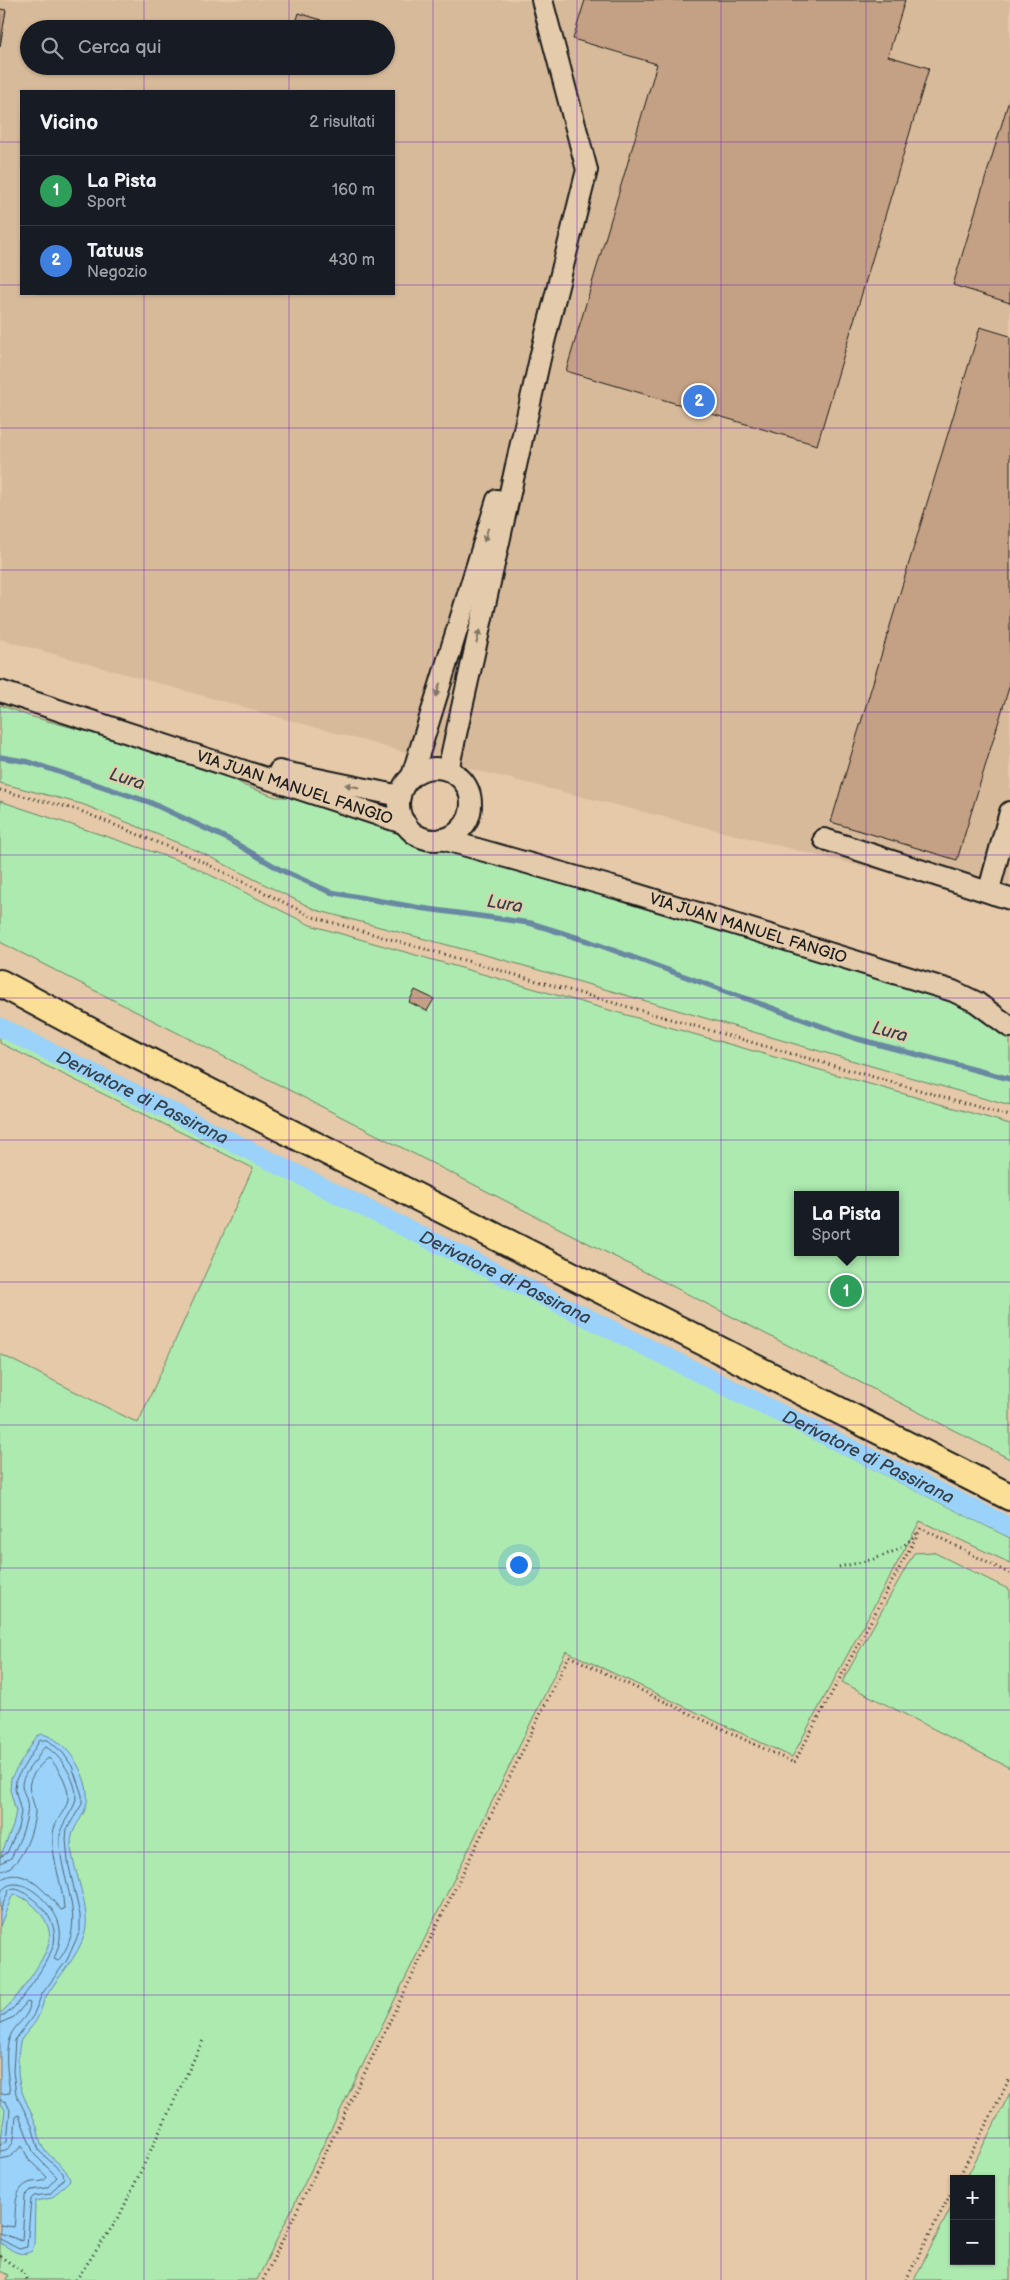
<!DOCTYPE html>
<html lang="it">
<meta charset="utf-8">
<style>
:root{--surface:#171b24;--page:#20242c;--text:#f1f3f6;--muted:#9ea1a6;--line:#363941;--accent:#d1495b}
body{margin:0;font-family:"Balsamiq Sans",sans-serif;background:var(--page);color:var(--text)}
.controls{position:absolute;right:15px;bottom:15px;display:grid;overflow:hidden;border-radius:0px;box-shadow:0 1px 4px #0004}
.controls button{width:45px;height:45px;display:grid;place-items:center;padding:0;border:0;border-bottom:1px solid var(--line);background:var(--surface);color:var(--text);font:25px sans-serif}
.you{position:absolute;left:518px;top:1564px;width:18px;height:18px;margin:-12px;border:4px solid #fff;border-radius:50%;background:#1a73e8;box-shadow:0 0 0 8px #1a73e833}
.badge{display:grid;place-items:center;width:32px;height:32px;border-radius:50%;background:var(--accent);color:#fff;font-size:16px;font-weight:700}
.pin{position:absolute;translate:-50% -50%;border:2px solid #fff;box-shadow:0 1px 5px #0006}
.popup{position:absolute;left:794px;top:1191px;width:105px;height:65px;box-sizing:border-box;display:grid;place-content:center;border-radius:0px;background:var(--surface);filter:drop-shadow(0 1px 4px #0005);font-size:16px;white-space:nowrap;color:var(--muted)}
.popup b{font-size:19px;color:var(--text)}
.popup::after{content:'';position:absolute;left:50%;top:100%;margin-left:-10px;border:10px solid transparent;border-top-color:var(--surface)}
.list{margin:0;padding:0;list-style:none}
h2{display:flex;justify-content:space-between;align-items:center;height:65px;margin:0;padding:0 20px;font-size:21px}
h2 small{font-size:16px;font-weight:400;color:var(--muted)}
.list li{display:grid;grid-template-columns:32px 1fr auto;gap:15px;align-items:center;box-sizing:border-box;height:70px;padding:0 20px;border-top:1px solid var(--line)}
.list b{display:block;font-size:19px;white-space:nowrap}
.list p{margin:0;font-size:16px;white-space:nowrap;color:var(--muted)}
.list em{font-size:16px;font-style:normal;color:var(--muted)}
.icon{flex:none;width:28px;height:28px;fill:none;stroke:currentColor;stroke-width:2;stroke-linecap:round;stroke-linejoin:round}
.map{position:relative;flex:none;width:1010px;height:2280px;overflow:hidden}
.search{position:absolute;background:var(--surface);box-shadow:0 1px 4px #0004;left:20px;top:20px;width:375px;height:55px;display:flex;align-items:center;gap:12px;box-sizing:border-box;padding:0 18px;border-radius:28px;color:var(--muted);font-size:19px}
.panel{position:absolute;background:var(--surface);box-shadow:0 1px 4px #0004;left:20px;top:90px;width:375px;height:205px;border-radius:0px}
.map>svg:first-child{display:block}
.built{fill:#d7ba9a;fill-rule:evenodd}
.green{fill:#adeab0;stroke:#648366;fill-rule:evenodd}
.water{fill:#9ad2f9;stroke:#6889a1}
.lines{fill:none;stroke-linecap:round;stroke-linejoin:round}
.shore{stroke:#4e6574;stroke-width:1}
.stream{stroke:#6889a1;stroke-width:5.5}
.canal{stroke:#9ad2f9;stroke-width:19}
.building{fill:#c4a184;stroke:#1c1c1c}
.minor-casing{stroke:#1c1c1c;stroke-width:24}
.major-casing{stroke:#1c1c1c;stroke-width:30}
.path{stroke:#1c1c1c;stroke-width:3;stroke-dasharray:1 4;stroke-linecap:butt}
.minor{stroke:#e3cbab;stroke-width:20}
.major{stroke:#fbdf96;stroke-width:26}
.oneway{fill:#807464}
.grid{fill:none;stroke:#7b2cbf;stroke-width:1;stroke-opacity:0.55}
.labels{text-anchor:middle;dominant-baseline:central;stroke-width:4;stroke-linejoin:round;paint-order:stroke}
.street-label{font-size:16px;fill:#1c1c1c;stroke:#e3cbab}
.water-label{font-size:18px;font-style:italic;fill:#354048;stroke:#e3cbab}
</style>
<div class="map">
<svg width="1010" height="2280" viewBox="0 0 1010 2280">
<rect width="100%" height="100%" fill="#e5c9a8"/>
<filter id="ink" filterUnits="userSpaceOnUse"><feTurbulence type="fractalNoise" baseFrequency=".02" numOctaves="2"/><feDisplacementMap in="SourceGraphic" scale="10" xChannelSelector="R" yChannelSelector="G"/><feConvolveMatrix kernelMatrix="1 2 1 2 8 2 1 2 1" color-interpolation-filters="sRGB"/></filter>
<g filter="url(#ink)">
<!-- built -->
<path class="built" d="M0,0h1010v903l-592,-147 -418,-117zM29,29h357v37h-357zM21,91h373v203h-373z"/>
<!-- green -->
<path class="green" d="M0,705l29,11 180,48 36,22 31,11h15l673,207 46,31v71l-506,-146 -188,-50 -118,-59 -116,-47 -82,-21z
M0,801l186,62 124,62 700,199v335l-1010,-517zM797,1195h98v57h-98z
M0,1031l1010,507v25l-90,-42 -128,236 -226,-106 -309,629h-251l2,-5 -8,-4v-917l138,69 115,-255 -253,-125z
M933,1552l77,38v178l-168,-86 72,-129z
M1010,2093v187h-96l40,-78v59h37v-82h-25z"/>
<!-- water -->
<path class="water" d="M42,1734c25,5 48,43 45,68 -3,19 -17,23 -16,45 3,26 20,62 14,86 -7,24 -25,41 -38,62 -5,7 -5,17 -10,24 -4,8 -12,14 -16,21 -3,7 -3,23 -3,30 0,21 11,35 18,54 3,7 3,18 8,25 9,12 22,16 26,31l-18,18 -17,3 -1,44 -2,6c-14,7 -20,-2 -32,-8v-94l5,-39 -5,-8v-89c14,-9 45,-54 49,-70 5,-20 -17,-45 -36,-49l-13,32v-69l13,-31 3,-15 -6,-21 1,-12 26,-42z"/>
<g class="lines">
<!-- shore -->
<path class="shore" d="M0,1857l7,-4 11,-25 3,-16 -6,-23 1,-10 24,-39h8l15,13 9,13 10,29v9l-15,25 -1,10 2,23 12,53v16l-13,29 -25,34 -9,22 -18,24 -2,31 3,23 16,32 7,25 24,22 1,5 -14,16 -16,2 -3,3 -4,48 -8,2 -19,-10
M0,1863l11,-5c7,-14 14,-29 16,-44 4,-26 -18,-22 8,-53 5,-5 5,-12 11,-14 15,9 28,30 30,47 1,16 -15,26 -16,42 -2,46 31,83 -2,125l-4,-2c5,-13 9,-24 4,-38 -6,-18 -42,-54 -58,-28
M0,1871c21,-1 34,-41 35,-59 0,-10 -8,-21 -5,-30 2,-8 13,-21 19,-24 9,9 18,24 19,37 2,13 -14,24 -15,39 -2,26 10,50 11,75l-3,1c-14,-16 -37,-47 -61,-30
M0,1911l9,-21c8,-3 15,2 21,7 10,6 23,22 24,34 1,5 1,11 -1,16 -6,15 -37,68 -53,70
M0,2023l14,-6 13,-15 3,1c0,15 -17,22 -21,36 -5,17 -1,37 1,54l-10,1
M0,2100l6,2 4,8 -3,31 -7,4
M0,2151c18,-1 14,-21 16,-35l3,-1 15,39 23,23 -10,11 -16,2 -6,6 -3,45 -22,-8
M0,2159l10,-2 12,-11 7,14 18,17c-4,6 -8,4 -15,5 -21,5 -15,30 -18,45l-14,-2"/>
<!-- stream -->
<path class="stream" d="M0,757l29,5 120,40 79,37 53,31 49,22 90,16 110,15 58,18 266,97 156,41"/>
<!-- canal -->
<path class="canal" id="s1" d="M0,1027l1010,500"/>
</g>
<!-- building -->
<path class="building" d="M585,0h320l-17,56 41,12 -112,377 -251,-74 91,-307 -84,-25z
M0,9l6,1 -6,37z
M299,13l22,7 -2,9h-25z
M290,66h18l-2,5z
M1010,97v206l-57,-18z
M980,327l30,9v348l-53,176 -126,-38z
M415,990l19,9 -7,12 -18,-9z"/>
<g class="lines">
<!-- minor casing -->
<g class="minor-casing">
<g id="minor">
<path id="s2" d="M0,691l406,133"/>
<circle cx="435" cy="804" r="36"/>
<path d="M448,770l93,-416 46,-184 -45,-170"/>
<path d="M279,771l121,25"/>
<path d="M412,776l85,-276"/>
<path d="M1010,812l-20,74 4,8 16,5"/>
<path id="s3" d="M442,839l181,51 330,101 23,11 34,25"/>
<path d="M824,839l170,55"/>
</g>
</g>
<!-- major casing -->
<g class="major-casing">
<path id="major" d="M0,983l99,53 911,461"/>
</g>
<!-- path -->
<path class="path" d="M0,790l78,20 115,47 120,60 697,199
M839,1567c28,-6 59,-11 78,-34
M958,2179l52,-101
M0,2256l24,17 3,7
M76,2280l43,-63 85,-179
M263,2280l306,-624 225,107 127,-235 89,46
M906,2280l48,-93"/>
<!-- minor -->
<use href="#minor" class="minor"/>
<!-- major -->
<use href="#major" class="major"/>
</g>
<!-- one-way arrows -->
<defs><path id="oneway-solid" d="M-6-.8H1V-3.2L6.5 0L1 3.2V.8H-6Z" transform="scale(1.25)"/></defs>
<g class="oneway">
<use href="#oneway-solid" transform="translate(486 535) rotate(107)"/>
<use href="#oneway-solid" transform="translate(478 637) rotate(-77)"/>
<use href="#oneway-solid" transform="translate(438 690) rotate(107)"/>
<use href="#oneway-solid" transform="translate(352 786) rotate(-168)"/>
</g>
</g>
<!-- grid -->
<path class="grid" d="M144,0v29M289,0v29M433,0v2280M577,0v2280M721,0v2280M866,0v2280M144,66v25M289,66v25M0,142h21M394,142h616M0,285h21M394,285h616M144,294v1986M289,294v1986M0,428h1010M0,570h1010M0,712h1010M0,855h1010M0,998h1010M0,1140h1010M0,1282h1010M0,1425h1010M0,1568h1010M0,1710h1010M0,1852h1010M0,1995h1010M0,2138h1010"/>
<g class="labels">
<!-- street labels -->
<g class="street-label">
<text stroke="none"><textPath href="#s2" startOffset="310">VIA JUAN MANUEL FANGIO</textPath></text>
<text stroke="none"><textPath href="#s3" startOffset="319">VIA JUAN MANUEL FANGIO</textPath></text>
</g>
<!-- water labels -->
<g class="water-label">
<text transform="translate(127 779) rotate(18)">Lura</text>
<text transform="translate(505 904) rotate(9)">Lura</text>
<text transform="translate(890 1032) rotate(15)">Lura</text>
<text stroke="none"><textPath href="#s1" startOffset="159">Derivatore di Passirana</textPath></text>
<text stroke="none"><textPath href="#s1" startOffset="564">Derivatore di Passirana</textPath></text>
<text stroke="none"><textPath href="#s1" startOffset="969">Derivatore di Passirana</textPath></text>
</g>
</g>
</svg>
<div class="controls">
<button>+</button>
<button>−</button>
</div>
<div class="you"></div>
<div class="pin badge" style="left:846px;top:1291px;background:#2e9e5b">1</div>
<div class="popup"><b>La Pista</b>Sport</div>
<div class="pin badge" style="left:699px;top:401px;background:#3f7fe0">2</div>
<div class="search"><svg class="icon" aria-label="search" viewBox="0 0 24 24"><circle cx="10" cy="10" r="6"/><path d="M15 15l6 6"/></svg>Cerca qui</div>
<section class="panel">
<h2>Vicino<small>2 risultati</small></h2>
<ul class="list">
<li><span class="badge" style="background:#2e9e5b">1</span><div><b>La Pista</b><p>Sport</p></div><em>160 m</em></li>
<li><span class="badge" style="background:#3f7fe0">2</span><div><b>Tatuus</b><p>Negozio</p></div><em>430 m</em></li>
</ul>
</section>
</div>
